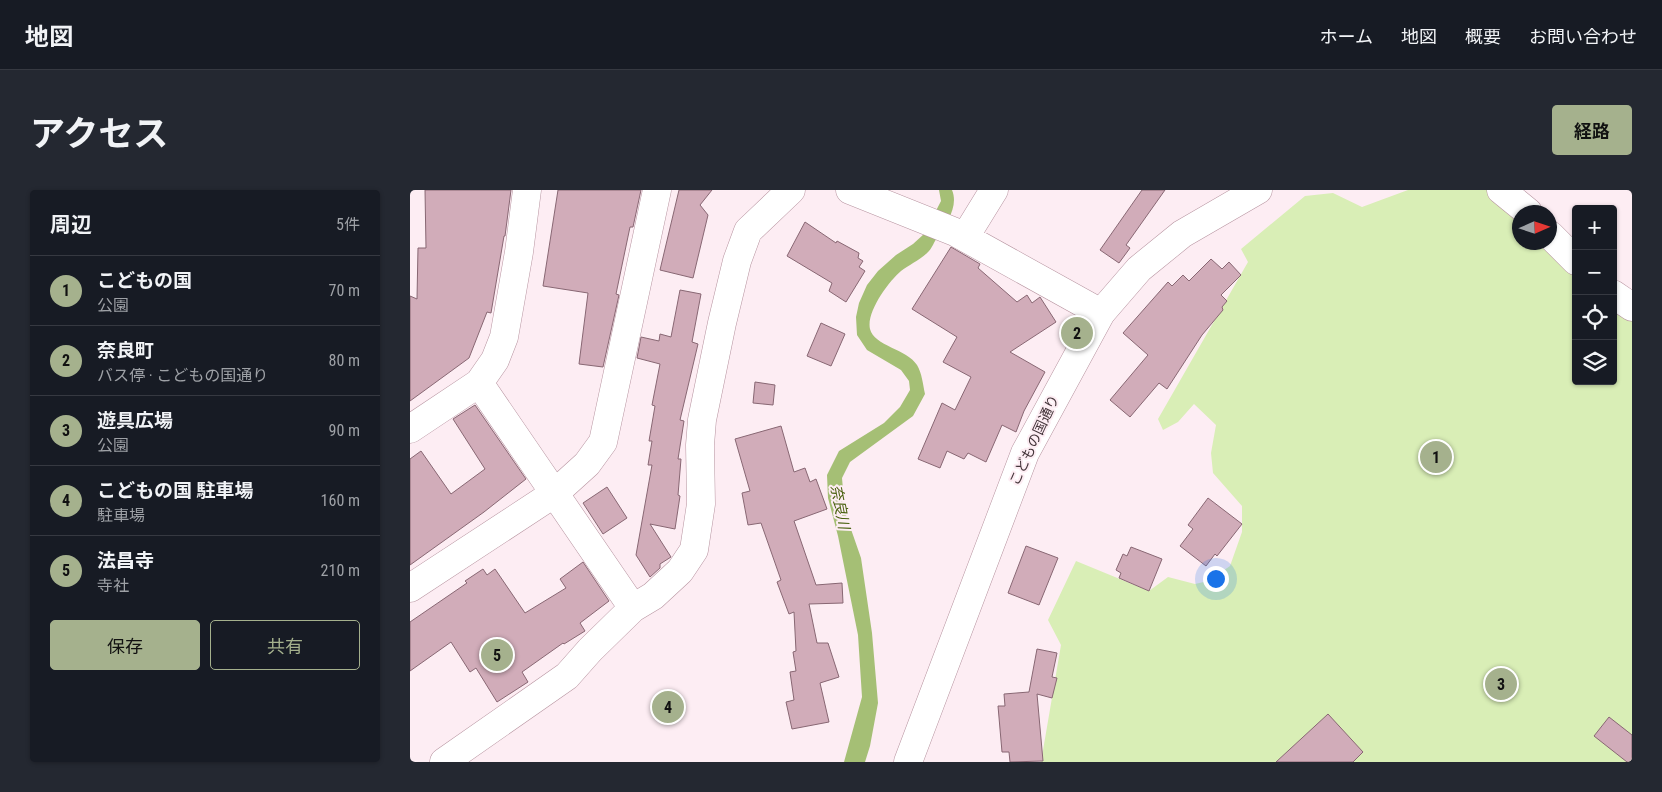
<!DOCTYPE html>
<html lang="ja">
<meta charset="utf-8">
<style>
:root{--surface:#171b24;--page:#242831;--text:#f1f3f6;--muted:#9ea1a6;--line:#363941;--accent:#a5b18d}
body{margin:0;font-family:"Roboto Condensed","Noto Sans JP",sans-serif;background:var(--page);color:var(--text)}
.controls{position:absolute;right:15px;top:15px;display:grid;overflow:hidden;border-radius:5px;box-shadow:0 1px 4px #0004}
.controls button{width:45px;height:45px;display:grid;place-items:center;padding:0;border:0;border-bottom:1px solid var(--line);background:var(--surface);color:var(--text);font:25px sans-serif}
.compass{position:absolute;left:1102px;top:15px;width:45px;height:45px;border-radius:50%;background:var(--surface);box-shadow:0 1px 4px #0004;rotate:87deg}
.you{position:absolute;left:805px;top:388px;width:18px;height:18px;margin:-12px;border:4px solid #fff;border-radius:50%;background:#1a73e8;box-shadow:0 0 0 8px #1a73e833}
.badge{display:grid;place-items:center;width:32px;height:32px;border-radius:50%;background:var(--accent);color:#111;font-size:16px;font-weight:700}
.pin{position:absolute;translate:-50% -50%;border:2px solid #fff;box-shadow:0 1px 5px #0006}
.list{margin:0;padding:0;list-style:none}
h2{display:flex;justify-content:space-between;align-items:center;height:65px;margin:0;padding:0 20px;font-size:21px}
h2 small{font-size:16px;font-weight:400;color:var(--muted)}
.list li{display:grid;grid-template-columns:32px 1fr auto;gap:15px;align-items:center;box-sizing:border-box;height:70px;padding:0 20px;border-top:1px solid var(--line)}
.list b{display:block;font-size:19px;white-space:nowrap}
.list p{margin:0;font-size:16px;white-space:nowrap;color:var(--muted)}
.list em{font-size:16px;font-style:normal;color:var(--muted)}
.actions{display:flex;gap:10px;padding:15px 20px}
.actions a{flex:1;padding:11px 0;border:1px solid var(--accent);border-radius:5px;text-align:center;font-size:18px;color:var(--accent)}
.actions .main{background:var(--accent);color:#111}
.icon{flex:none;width:28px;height:28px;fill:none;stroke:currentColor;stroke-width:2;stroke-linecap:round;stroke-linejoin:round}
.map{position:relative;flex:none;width:1222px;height:572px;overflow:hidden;border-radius:5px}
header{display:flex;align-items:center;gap:30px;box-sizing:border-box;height:70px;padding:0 25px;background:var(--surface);border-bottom:1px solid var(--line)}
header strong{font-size:24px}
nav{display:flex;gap:28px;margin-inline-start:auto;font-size:18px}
.intro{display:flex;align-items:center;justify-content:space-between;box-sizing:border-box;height:120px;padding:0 30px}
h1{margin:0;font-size:35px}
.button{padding:12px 22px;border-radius:5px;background:var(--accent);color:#111;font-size:18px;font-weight:700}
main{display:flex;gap:30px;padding:0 30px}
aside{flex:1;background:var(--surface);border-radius:5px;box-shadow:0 1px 4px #0004}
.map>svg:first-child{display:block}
.green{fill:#d9eeb6}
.water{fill:#a5bf75}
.building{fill:#d1acb9;stroke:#886773}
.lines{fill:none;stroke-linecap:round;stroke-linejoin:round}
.street-casing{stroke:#b794a0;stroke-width:29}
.secondary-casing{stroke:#b794a0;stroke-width:29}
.street{stroke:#fff;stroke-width:28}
.secondary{stroke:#fff;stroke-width:28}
.labels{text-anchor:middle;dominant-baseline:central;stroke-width:4;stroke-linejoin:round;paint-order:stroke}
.street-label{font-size:14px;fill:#44353a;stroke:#fdedf3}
.water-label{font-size:15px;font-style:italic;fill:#4a6110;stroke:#fdedf3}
</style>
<header>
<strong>地図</strong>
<nav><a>ホーム</a><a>地図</a><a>概要</a><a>お問い合わせ</a></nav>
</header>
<div class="intro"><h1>アクセス</h1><a class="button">経路</a></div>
<main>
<aside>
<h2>周辺<small>5件</small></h2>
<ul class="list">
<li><span class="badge">1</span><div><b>こどもの国</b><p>公園</p></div><em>70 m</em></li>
<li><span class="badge">2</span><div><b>奈良町</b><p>バス停 · こどもの国通り</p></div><em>80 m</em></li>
<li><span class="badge">3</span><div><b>遊具広場</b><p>公園</p></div><em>90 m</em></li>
<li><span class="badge">4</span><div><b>こどもの国 駐車場</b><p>駐車場</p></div><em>160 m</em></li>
<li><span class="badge">5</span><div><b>法昌寺</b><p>寺社</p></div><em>210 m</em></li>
</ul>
<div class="actions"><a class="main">保存</a><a>共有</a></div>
</aside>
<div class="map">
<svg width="1222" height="572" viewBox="0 0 1222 572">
<rect width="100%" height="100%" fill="#fdedf3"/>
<!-- green -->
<path class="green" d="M998,0h80l31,29 1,23 27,1 29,24v114h37v-83l19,11v453h-591l20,-117 -13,-25 28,-59 73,30 19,-14 27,7 13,-3 22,-15 12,-34v-26l-29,-33 -2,-20 5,-28 -22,-21 -16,18 -15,8 -5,-11 90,-157 -7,-13 64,-53 28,-3 29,14z"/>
<!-- water -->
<path class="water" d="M529,0h13c7,17 -6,34 -15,48 -3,4 -5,10 -8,13 -6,7 -20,14 -28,20 -12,10 -35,41 -31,58 4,17 37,20 47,36 5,8 6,20 8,29l-12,22 -63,46 -8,16 3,34 16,46 11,75 6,70 -8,43 -5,16h-21l18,-65 -4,-62 -20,-99 -10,-38 -1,-23 12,-24 45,-28 16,-16 10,-17 -1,-9 -8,-11 -34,-20 -10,-15 -1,-18 3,-14 8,-18 11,-14 18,-16 17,-11 11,-10 17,-33z"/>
<!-- building -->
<path class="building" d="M15,0h86l-6,46h-1l-13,77 -4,-1 -18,46 -59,43v-105l7,3 1,-51h8z
M148,0h83l-8,37h-3l-14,67 3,1 -16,72 -24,-3 9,-71 -45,-7z
M269,0h33l-12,15 8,10 -15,63 -33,-8z
M732,0h23l-39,55 4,3 -11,15 -19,-13z
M395,32l31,21 1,-2 22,12 -1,5 5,3 -4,6 6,4 -19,31 -17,-11 3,-8 -45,-27z
M541,57l29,17 -2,4 39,34 10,-7 5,8 8,-6 16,25 -46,30 35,20 -21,39 -8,21 -14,-7 -16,37 -18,-9 -4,6 -17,-8 -7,17 -22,-9 24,-56 13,7 16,-33 -28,-15 14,-25 -45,-28z
M801,69l11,10 7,-7 12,13 -20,20 6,6 -5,6 1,3 -21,25 -35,54 -8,-6 -29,34 -20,-17 38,-45 -25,-22 45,-51 4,4 11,-11 6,6z
M270,100l21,4 -9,48 6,2 -18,76 4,1 -6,38h3l-3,36 2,1 -5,33 -25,-5 21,33 -11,7v4l-10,9 -14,-22 16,-90h-4l4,-24h-3l6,-35 -3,-1 8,-41 -23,-6 4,-21 18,4 1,-7 11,3z
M411,133l24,11 -14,32 -24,-10z
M345,192l20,3 -2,20 -20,-2z
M65,215l51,74 -42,33 -74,53v-106l11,-8 30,43 34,-25 -32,-50z
M371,236l13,46 11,-4 5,14 6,-3 11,30 -33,12 22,64 26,-2 1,20 -34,1 8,39h11l11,34 -19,6 9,39 -37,7 -6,-27 8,-2 -4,-28 6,-1 -3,-19 3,-1 -2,-39 -5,2 -12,-32 4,-2 -20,-57 -13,2 -6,-32 8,-2 -15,-52z
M197,297l20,31 -24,16 -20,-31z
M798,308l34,26 -25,32 -2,-2 -9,12 -26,-20 13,-17 -5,-4z
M616,356l32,12 -19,47 -31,-12z
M721,357l31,12 -13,32 -30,-13 2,-5 -5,-3 7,-16 4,2z
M173,372l26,39 -29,22 5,8 -21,13 -1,-1 -41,29 6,10 -31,20 -21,-34 -6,4 -19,-30 -41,29v-49l57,-39 -2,-2 18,-12 4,6 8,-6 30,44 41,-25 -6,-9z
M627,459l20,4 -5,24 5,1 -5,20 -15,-4 6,67 -33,1 -1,-10h-7l-4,-46h7l-1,-12 25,-2z
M918,524l35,38 -10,10h-77z
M1199,527l23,18v27h-5l-33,-26z"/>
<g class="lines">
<!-- street casing -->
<g class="street-casing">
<path id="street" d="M440,0l105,42 146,81
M1091,0l27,22
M1140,45l26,26
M555,47l29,-47
M1203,104l19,13
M69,193l154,225
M0,239l69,-46 16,-23 9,-23 15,-85 8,-62
M0,398l145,-95 32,-29 16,-22 54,-252
M34,572l123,-86 23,-26 43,-42 20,-12 27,-25 14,-21 7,-46 -1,-59 2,-25 20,-97 15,-62 11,-30 43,-41"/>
</g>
<!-- secondary casing -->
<g class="secondary-casing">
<path id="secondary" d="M498,572l117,-309 76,-140 38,-44 43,-35 76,-44"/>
</g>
<!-- street -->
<use href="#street" class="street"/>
<!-- secondary -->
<use href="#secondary" class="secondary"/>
</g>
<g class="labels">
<!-- street labels -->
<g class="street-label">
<text transform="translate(624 250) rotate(-65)">こどもの国通り</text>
</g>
<!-- water labels -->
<g class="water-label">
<text transform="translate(430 317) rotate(79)">奈良川</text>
</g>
</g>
</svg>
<div class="controls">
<button>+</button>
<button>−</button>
<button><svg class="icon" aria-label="locate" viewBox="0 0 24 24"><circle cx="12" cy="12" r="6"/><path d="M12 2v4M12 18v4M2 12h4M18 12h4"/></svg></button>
<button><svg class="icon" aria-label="layers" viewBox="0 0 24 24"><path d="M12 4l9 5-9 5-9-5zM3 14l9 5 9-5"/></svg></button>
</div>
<svg class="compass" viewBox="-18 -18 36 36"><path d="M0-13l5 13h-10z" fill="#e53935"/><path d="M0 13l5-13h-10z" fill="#9ea1a6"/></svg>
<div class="you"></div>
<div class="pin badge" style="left:1026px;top:267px">1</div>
<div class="pin badge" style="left:667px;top:143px">2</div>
<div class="pin badge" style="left:1091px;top:494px">3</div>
<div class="pin badge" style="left:258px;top:517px">4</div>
<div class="pin badge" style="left:87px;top:465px">5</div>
</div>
</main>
